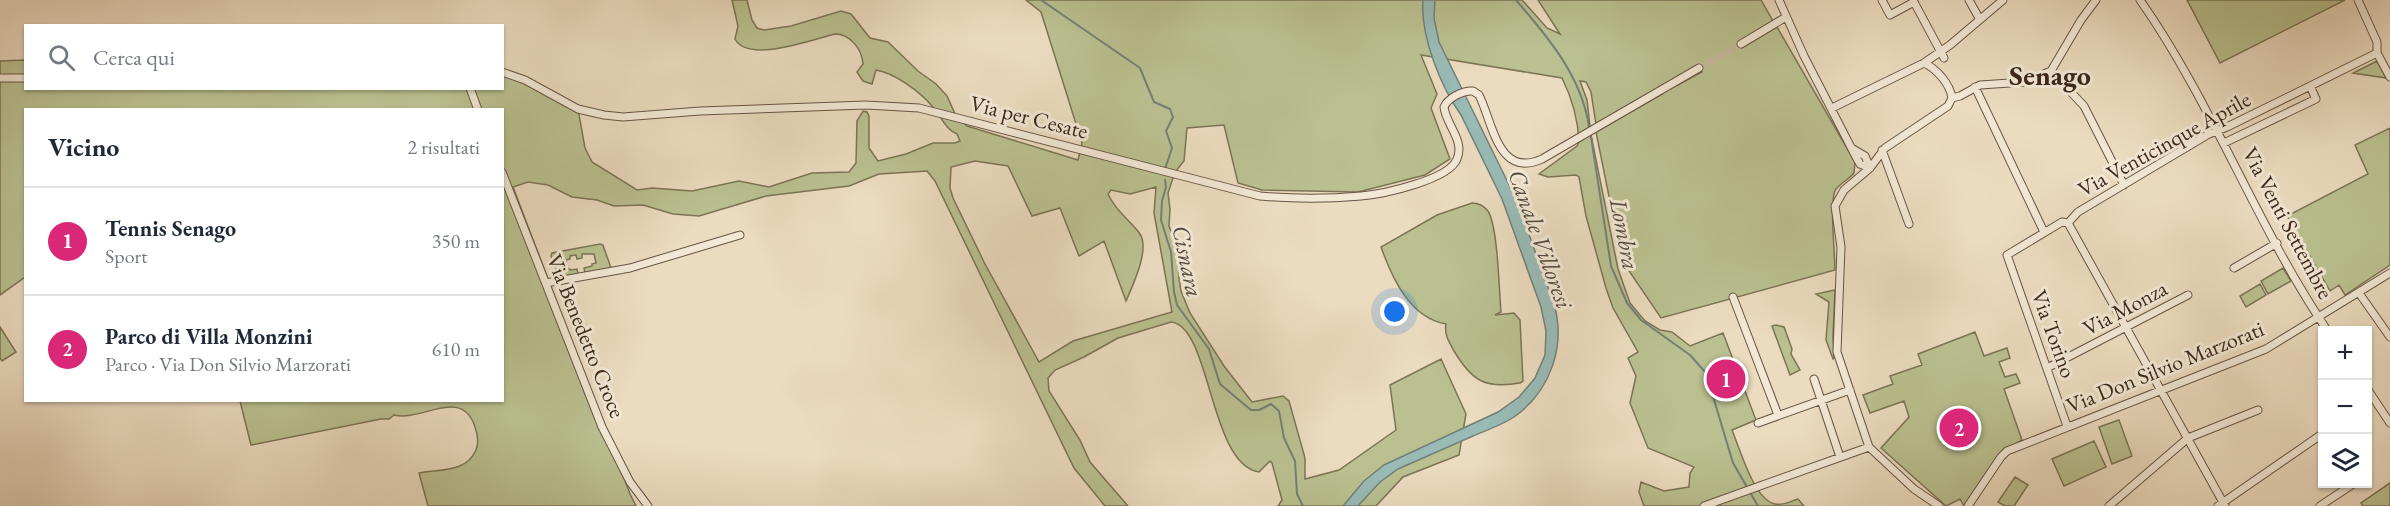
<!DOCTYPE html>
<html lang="it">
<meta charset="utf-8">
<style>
:root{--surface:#fff;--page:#f2f2f3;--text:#1f2937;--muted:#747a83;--line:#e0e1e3;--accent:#db2777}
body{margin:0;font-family:"EB Garamond",serif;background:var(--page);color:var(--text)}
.controls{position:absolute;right:18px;bottom:18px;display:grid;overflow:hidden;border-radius:0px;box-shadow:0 2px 4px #0004}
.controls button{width:54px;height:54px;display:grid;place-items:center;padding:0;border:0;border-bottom:2px solid var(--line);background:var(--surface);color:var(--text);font:30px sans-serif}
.you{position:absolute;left:1395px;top:312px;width:21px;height:21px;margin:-15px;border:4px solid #fff;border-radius:50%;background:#1a73e8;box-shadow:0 0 0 9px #1a73e833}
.badge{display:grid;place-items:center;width:39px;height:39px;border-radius:50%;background:var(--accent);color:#fff;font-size:20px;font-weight:700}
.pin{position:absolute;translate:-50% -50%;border:3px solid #fff;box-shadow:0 2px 6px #0006}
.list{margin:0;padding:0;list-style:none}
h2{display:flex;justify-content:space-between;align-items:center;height:78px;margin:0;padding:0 24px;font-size:26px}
h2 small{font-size:20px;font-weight:400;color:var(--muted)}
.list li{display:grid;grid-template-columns:39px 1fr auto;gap:18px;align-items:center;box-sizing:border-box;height:108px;padding:0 24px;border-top:2px solid var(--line)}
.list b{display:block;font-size:22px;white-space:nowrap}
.list p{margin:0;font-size:20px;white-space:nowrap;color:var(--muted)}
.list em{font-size:20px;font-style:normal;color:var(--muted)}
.icon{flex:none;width:33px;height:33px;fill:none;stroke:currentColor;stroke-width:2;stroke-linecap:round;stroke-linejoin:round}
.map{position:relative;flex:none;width:2390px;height:506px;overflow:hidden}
.search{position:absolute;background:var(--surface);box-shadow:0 2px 4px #0004;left:24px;top:24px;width:480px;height:66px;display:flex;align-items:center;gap:15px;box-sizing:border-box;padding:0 21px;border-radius:0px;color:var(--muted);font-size:22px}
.panel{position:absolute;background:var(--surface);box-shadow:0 2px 4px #0004;left:24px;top:108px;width:480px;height:294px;border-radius:0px}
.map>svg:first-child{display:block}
.green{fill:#bac090;stroke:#7c7456;stroke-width:1.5;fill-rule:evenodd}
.water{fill:#99bbb6;stroke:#748078;stroke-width:1.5}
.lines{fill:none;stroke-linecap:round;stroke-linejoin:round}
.stream{stroke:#748078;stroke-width:2}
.minor-tunnel{stroke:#c8b79e;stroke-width:7;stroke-dasharray:7 3.5;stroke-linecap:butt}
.minor-casing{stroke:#685444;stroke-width:9}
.minor{stroke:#f2e8d5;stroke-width:7}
.labels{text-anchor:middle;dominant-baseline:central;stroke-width:6;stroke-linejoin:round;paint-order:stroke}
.street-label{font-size:22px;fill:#3d271b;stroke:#f2e8d5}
.water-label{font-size:24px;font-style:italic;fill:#544c42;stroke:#f2e8d5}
.district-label{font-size:28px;font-weight:bold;fill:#3d271b;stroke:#f2e8d5}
</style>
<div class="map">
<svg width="2390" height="506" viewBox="0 0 2390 506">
<rect width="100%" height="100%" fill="#ebdbbf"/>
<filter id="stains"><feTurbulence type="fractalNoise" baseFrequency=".00333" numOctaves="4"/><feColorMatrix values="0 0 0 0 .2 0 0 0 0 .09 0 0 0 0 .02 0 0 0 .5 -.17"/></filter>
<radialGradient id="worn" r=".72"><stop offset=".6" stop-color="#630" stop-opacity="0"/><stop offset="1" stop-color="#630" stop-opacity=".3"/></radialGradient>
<!-- green -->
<path class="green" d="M732,0h15l5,20 5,8 7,2 27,-4 50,-15 10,3 19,24 18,4 30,29 18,13 11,12 9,20 11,10 111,34 4,-17 -41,-131 -15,-12h496l25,28 13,6 -22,-34h223l12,21 -35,21 4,6 35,-21 78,135 -1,11c-5,6 -13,10 -18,16 -7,9 -1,65 -1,81l-174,48 -36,-53 -9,-34 -20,-99 66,-38 -11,-2 -55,32 -5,-32 -5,-10 -6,-1 7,19 4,35 27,134 12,34 15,18 15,9 12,2 18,14 33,-13 33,87 -24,10c8,19 22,70 43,74 8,2 16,-3 23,-5l6,7h-160l-5,-14 2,-10 23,9 25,-4 1,-14 4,-6 -46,-19 -18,-45 6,-27 -8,-18 10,-6 -25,-44 -7,-20 -20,-72 -7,-39 -3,-2 -28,2 -9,-3 38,-28 2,-4c-1,-23 -7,-44 -17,-64l-141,-23 16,39 -6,14 19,51 -25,16 -67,17 -96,-2 -24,-7 -14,-58 -37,3 -3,33 -9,11 -7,21 2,16 -1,17 11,29 -1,23 2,13 9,22 34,53 28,36 31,-6 6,5 16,57v21l34,-9 57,-40 -6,-45 51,-26 25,55 -7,41 -56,22 -27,29h-98l4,-6 -10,-37 -2,-2 -11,11c-50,-8 -48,-146 -88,-150l-53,16 -34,19 -29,13 -7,8 1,13 31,49 10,22 38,44h-23l-31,-38 -139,-287 -8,-10 -48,3 -30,12 -83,10 -67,20 -26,-2 -30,-9 -29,1 -17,-6 -25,-3 -24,-12 -20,-3 -15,5 117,307 6,12h-208l-9,-33c21,-4 47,0 57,-23 3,-8 2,-15 -1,-23 -13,-41 -53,-5 -81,-12l-5,4h-8l-130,26 -11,-44 262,-1v-290h-476l-1,167 -25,18v-234l25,-1 1,28h476l1,-16 75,37 7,39 7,14 45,28 15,-2 40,3 47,-10 30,6 43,-14 37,-1 7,-9 1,-42 6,-10 4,1 2,4v32l9,13 28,-7 27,-11h22l5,-2 -3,-7c-12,-5 -16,-18 -25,-28 -12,-14 -37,-33 -56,-36l-4,14 -9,-3 -6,-9 6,-8c-1,-15 -13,-30 -28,-30 -21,5 -87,30 -100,5l3,-13zM1698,65l4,7 -26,14 -8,-3zM975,161l33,5 24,50 28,-8 19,48 25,-15 22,60c7,-16 24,-52 14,-67 -10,-14 -24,-22 -32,-40l3,-4 19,4 26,-7 -2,26 18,99 -99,29 -34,21 -54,-98 -32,-66 -3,-10 1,-21z
M2187,0h158l-125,63z
M2377,61l9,17 -33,-5z
M2390,128v137l-45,30 -6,-10 -9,6 -43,-75 81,-42 -13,-29z
M1472,203c6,0 12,3 16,8 10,16 11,79 13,101l-6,3 19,-2 6,7 3,61 -3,2c-35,6 -48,-2 -66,-32 -5,-9 -10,-17 -8,-27 -36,-6 -54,-46 -65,-77l56,-32z
M600,244l3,1 8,23 -26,5 -1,-5 8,-2v-2l4,-1 -2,-9h-12v4l-5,1 -1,-4 -6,1v3l-4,1 1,8 4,2 6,-1 1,5 -19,3 -8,-21 1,-3z
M2283,268l8,13 -23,13 -7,-13z
M2260,284l6,11 -20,12 -6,-11z
M1835,290l-2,46 1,22 -1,1 -7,-19 3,-38 -13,-8z
M1776,325l8,2 8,22 -1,5 9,16 -10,5 -18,-49z
M0,327l16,25 -14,9 -2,-3z
M1975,332l9,24 23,-8 3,10 -11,4 6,15 11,-3 4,9 -16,6 18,51 -20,12 -38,54 -4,-7 -14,7 -65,-58 28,-31 -5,-16 -34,12 -7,-18 30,-11 -3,-8 32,-11 -4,-11z
M2119,420l13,36 -20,8 -13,-37z
M2094,441l12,26 -42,19 -12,-27z
M2015,477l13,8 -14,21h-9l-7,-4z
M2390,483v23h-27l-2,-3z"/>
<!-- water -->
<path class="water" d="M1423,0h12l-1,18 5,24 78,159 37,103c12,41 -3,87 -40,113 -12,8 -27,13 -41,19 -25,11 -50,22 -75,33l-18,13 -22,24h-15l21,-25 20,-16 114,-53 21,-15 16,-19 10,-23 1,-24 -5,-24 -39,-108 -41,-84c-20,-28 -41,-79 -38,-115z"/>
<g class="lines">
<!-- stream -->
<path class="stream" d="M1041,0l99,68 14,34 16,7 3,8 -7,14 6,17 -7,21
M1516,0c32,37 66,77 73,127
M1591,137l20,129 16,37 14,17 49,35 16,18 27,90 25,43
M1165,180l1,7 -4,14 -1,19 10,32 3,40 3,13 32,44 11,35 31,26h8l12,-6 8,7 5,27 11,23 2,33 6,12"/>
<!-- minor-tunnel -->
<path class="minor-tunnel" d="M1699,68l42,-24"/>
<!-- minor casing -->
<g class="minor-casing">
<path id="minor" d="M1779,0l25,56 52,101 4,7 10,4
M1882,0l8,15 24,-13 30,56
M1969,0l10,18
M2140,0c73,104 116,225 187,330
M2358,0l19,42v11l13,24
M1741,44l45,-27
M1924,63c13,6 26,21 28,35
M2051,71l33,35 40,79
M502,72l23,8 53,29 26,6 19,2 77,-6 166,-6 53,3 341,88c33,3 68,3 101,0 22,-2 88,-16 96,-37 8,-19 -11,-34 -13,-52 4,-9 19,-17 29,-16l6,4c14,28 19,84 63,64l157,-91
M0,78h26
M1975,87l69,145
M470,88l8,22
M1952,98l8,-2 20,-11 45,-3 26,-11 30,-51 15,-20
M1832,108l92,-45 26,-18 53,-45
M2224,143l92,-44 -6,-13
M1853,149l12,7 5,12
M1882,150l27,74
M502,172l100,255 28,55 18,24
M2068,223l10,-11 131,-78 18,-7 150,-74
M2068,223l157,283
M2234,268l43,-25
M546,283l84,-15 110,-33
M2359,293l31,44
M1733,297l45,118
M2047,368l141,-73
M1814,379l26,78
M2368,390l22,33
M1758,423l92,-33
M2067,426l-60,-171 55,-33 6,1
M1704,506l165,-59
M1939,506l-25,-17 -45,-42 -32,-95 4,-105 -6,-41 9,-16 26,-22 15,-20 63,-42 4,-8
M1968,506l33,-49 6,-6 259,-102 124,-76
M2109,506l79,-68 70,-28
M2218,506l104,-72
M2320,506l33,-22"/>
</g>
<!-- minor -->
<use href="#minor" class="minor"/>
</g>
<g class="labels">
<!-- street labels -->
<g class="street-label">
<text transform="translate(1029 117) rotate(14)">Via per Cesate</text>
<text transform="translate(2164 144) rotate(-29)">Via Venticinque Aprile</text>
<text transform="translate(2288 223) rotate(62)">Via Venti Settembre</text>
<text transform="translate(2125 308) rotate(-28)">Via Monza</text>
<text transform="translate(2054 334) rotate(70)">Via Torino</text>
<text transform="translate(586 336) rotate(68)">Via Benedetto Croce</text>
<text transform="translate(2165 367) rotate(-22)">Via Don Silvio Marzorati</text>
</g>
<!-- water labels -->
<g class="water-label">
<text transform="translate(1625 234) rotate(79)">Lombra</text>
<text transform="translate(1541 239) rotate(70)">Canale Villoresi</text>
<text transform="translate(1188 261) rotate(78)">Cisnara</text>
</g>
<!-- district labels -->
<g class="district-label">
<text x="2050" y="75">Senago</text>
</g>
</g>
<rect width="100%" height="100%" filter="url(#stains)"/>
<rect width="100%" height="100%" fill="url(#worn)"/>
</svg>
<div class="controls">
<button>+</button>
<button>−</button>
<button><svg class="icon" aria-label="layers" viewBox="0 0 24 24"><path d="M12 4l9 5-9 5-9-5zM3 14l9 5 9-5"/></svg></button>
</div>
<div class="you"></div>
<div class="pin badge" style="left:1726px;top:379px">1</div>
<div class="pin badge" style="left:1959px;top:428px">2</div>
<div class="search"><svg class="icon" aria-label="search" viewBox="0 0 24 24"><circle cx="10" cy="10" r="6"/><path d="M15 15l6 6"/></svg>Cerca qui</div>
<section class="panel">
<h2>Vicino<small>2 risultati</small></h2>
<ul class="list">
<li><span class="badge">1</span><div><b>Tennis Senago</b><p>Sport</p></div><em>350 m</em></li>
<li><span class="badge">2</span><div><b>Parco di Villa Monzini</b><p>Parco · Via Don Silvio Marzorati</p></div><em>610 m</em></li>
</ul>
</section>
</div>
